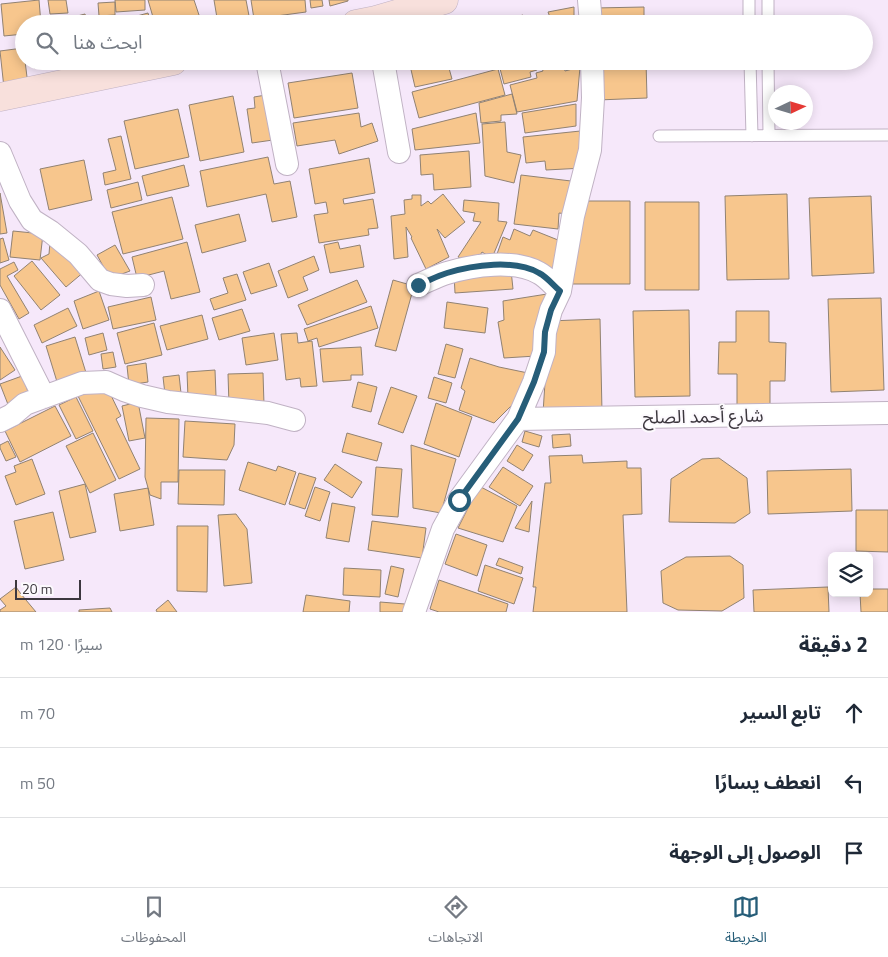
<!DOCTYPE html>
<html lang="ar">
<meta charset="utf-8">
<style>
:root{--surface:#fff;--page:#f6f6f7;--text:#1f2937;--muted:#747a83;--line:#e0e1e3;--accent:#265d78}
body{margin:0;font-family:"Titillium Web","Noto Sans Arabic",sans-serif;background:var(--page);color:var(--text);direction:rtl}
.controls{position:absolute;right:15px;bottom:15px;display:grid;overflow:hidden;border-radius:8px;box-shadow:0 2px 12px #0003}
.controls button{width:45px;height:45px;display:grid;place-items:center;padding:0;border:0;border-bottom:1px solid var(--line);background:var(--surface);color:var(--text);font:25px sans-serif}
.compass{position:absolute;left:768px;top:85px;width:45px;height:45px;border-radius:50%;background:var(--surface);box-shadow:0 2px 12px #0003;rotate:86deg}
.scale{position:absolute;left:15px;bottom:12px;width:66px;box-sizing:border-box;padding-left:5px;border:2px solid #3c373e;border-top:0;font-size:14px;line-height:18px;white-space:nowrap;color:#3c373e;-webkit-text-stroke:4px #fcf9fd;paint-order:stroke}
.stop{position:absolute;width:15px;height:15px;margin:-11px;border:4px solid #265d78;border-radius:50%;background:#fff}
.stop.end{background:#265d78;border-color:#fff;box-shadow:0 1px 5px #0008}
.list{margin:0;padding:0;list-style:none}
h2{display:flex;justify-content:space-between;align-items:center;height:65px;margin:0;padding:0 20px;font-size:21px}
h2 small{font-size:16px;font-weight:400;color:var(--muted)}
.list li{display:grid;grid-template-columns:32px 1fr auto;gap:15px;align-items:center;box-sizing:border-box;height:70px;padding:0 20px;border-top:1px solid var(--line)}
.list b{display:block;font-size:19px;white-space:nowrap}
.list em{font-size:16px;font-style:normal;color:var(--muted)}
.icon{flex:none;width:28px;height:28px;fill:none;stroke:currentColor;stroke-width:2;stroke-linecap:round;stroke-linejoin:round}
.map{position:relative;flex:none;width:888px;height:612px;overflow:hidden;direction:ltr}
.search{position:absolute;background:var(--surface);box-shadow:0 2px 12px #0003;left:15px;right:15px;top:15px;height:55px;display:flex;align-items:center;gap:12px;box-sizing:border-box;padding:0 18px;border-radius:28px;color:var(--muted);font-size:19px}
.sheet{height:275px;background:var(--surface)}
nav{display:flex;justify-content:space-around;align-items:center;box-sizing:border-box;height:70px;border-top:1px solid var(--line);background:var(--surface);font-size:14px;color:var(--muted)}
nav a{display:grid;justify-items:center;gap:2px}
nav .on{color:var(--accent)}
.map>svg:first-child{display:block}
.building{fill:#f7c68d;stroke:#918272}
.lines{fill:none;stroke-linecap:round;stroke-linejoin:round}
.service-casing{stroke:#c0b2c4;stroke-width:13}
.minor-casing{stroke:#c0b2c4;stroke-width:24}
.secondary-casing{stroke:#c0b2c4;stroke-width:29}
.service{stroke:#fff;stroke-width:11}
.minor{stroke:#fff;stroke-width:22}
.secondary{stroke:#f8e0dc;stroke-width:28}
.route{stroke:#265d78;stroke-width:6}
.labels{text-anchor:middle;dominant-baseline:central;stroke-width:4;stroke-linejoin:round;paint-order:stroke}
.street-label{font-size:18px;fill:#3c373e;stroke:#fcf9fd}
</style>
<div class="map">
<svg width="888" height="612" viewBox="0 0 888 612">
<rect width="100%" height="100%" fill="#f6e8fa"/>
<!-- building -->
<path class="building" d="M39,0l2,24h-17v10l-20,2 -3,-32z
M48,0h18l2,13 -18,1z
M115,0h30v10l-29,2z
M148,0h46l8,24h-47z
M214,0h32l4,21 -13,3h-19z
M251,0h54l1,12 -52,7z
M310,0h12l1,6 -12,2z
M329,0h19v1l-18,5z
M115,2v13l-16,1 -1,-13z
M574,7v10l-23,3 -3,-8z
M644,7v17h-49v-16z
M148,13l3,11h-23l-2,-5z
M85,14l3,10h-25l-1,-4z
M523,15l2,9h-36z
M549,20l1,4h-15z
M23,48l1,13h1l3,24 -24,3 -4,-37z
M33,61h30v2l-29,5z
M409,61h38l5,18 -37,8z
M498,61h37l2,9 -7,2 1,5 -27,7z
M540,61h22l3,10 15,-4 -3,34 -60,11 -7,-27 27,-7 -1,-5 7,-2z
M597,61h49l1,37 -49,2z
M498,69l7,26 -86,23 -7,-26z
M352,73l6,35 -64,10 -6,-35z
M512,94l5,20 -16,1v6l-20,2 -2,-20z
M266,95l7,45 -21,3 -5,-34 8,-1 -1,-11z
M233,96l11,56 -44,9 -11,-56z
M576,104v22l-51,7 -3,-20z
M178,109l11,48 -54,12 -11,-48z
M359,113l2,14 11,-4 6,18 -39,13 -4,-14 -38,6 -4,-23z
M476,113l4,30 -65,7 -3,-21z
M505,122l2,30 14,3 -7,28 -29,-7 -3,-52z
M590,130l-6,38 -38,2 -1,-9 -19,2 -3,-26z
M121,136l10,43 -26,6 -2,-12 13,-3 -8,-31z
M469,151l2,36 -37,3 -1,-16 -12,1 -1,-20z
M268,157l6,27 16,-3 7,36 -25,5 -6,-28 -59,13 -7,-36z
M369,158l6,35 -32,6 1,5 29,-5 5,29 -10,1 1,6 -50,8 -5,-28 14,-2 -2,-11 -11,2 -6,-35z
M84,160l8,40 -43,10 -9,-41z
M184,165l5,21 -42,10 -5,-20z
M521,175l50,6 -4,33 -8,-1 -1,16 -44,-5z
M138,182l4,18 -31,8 -4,-18z
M0,193l7,40 -7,1z
M443,194l22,28 -20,16 -8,-9 12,28 -23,12 -15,-31 1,-1 -6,-10 2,30 -14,2 -3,-43 14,-2 -1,-14 8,-1v-4h9v11l7,-5 3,3z
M787,194l2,85 -62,1 -2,-84z
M871,196l3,77 -62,3 -3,-78z
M172,197l11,42 -60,15 -11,-42z
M464,200l35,3 -1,18 9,1 -15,36 -10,-6 -8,13 -16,-8 23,-35 -8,-1 2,-8 -12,-2z
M582,201h48v83h-60z
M645,202h54v88h-54z
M239,214l7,27 -44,12 -7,-28z
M514,229l16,7 3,-6 30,12 -13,32 -53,-20 6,-17 7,3z
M13,231l30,3 -3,26 -30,-3z
M3,238l6,22 -9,3v-24z
M50,242l35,29 -19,16 -25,-29 8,-4z
M187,242l13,50 -29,7 -7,-28 -27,7 -5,-21z
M338,242l2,7 20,-4 4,22 -34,6 -6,-28z
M115,245l15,26 -11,4h-11l-11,-20z
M314,256l5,14 -16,7 5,13 -20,8 -10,-27z
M32,261l28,34 -19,15 -27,-34z
M14,262l4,8 -11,6 22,37 -10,6 -19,-34v-16z
M269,263l8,23 -26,8 -8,-22z
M511,270l2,19 -58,4 -1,-19z
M237,274l9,26 -32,10 -4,-11 18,-6 -5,-15z
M357,280l10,22 -60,23 -9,-20z
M393,280l21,6 -18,65 -21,-5z
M99,291l10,29 -26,9 -9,-28z
M547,294l-11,62 -32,2 -6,-36 6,-2 -1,-19z
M151,297l5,23 -43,9 -5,-22z
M881,298l3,92 -53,2 -3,-93z
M447,302l41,6 -3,25 -41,-5z
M371,306l7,22 -59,19 -2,-9 -9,3 -4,-12z
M68,308l9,18 -35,17 -8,-18z
M242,309l8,22 -31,9 -7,-22z
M689,310l1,86 -55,1 -2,-86z
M736,311h33v31l17,1 -1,38h-15v29h-33v-36h-19l1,-32h17z
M202,315l6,24 -41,11 -7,-24z
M600,319l2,93 -59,1 6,-92z
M154,323l8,32 -37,9 -8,-31z
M103,333l4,17 -18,5 -4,-17z
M274,333l4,27 -32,5 -4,-27z
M297,333l1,10 14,-2 5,45 -16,1 -1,-9 -14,2 -5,-46z
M75,337l12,39 -29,9 -12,-39z
M446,344l17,5 -8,29 -17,-4z
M0,347l15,23 -15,10z
M361,347l2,28h-12v5l-28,2 -3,-33z
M113,352l3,15 -13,2 -2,-15z
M470,358l29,9 29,6 -15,31 -19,19 -35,-13 6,-19 -4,-3z
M146,363l2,19 -19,3 -2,-19z
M215,370l1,26 -28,2 -1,-26z
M263,373l1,32h-35l-1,-31z
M179,375l2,18 -16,1 -2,-17z
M22,376l9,23 -22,8 -9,-23z
M434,377l18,6 -6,20 -18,-5z
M358,382l19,5 -6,25 -19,-5z
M105,383l16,33 -5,3 24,50 -21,10 -41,-83z
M391,387l26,9 -14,37 -25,-9z
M76,397l17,34 -17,8 -17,-34z
M138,402l7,36 -16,3 -7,-35z
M436,403l36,14 -13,40 -35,-13z
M55,406l16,30 -51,26 -15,-31z
M146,418l33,1 -1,63h-17v17l-11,-4 -5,-18z
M185,421l50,3 -1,21 -7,15 -44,-3z
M525,431l17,5 -3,11 -17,-5z
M93,433l23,47 -26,13 -24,-47z
M347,433l35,10 -5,18 -35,-9z
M570,434l1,12 -18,2 -1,-13z
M8,441l8,16 -10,4 -6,-13v-3z
M411,445l45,14 -15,54 -28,-5z
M517,445l16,10 -10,16 -16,-10z
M582,455l1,8 44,-2v7h14l1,46 -19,1 4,97h-94l3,-25h-3l12,-104h6l-2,-27z
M719,458l28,20 3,35 -15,10 -66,-1 2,-43 31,-20z
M32,459l13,35 -29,11 -11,-29 11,-4 -2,-6z
M248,462l28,9 2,-5 18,6 -11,33 -46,-15z
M335,464l27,18 -10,16 -28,-18z
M376,467l26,2 -4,48 -26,-2z
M503,467l30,19 -13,20 -31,-19z
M851,469l1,42 -84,3 -1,-43z
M179,470h46l-1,35 -46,-1z
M299,473l17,5 -11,31 -16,-5z
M85,484l11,48 -26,6 -11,-47z
M479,486l38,20 -14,36 -45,-14z
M315,487l15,5 -10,29 -15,-5z
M148,488l6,37 -34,6 -6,-37z
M532,501l-3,31 -14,-4z
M332,503l23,4 -6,35 -23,-4z
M856,510h32v42l-32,-1z
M53,512l11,48 -39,9 -11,-48z
M236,514l11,15 5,54 -28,3 -6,-71z
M372,521l54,7 -4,30 -54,-8z
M177,526h31l-1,66 -30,-1z
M456,534l31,11 -10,31 -32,-12z
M730,556l13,9 1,33 -22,13 -44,-1 -15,-7 -2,-32 25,-14z
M499,558l24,9 -2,7 -25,-9z
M485,565l38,13 -9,26 -36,-13z
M391,566l13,3 -6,28 -13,-3z
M344,568l37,2 -1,27 -37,-2z
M439,580l69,24 -2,8h-67l-9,-3z
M16,587l5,7 15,18h-36v-2l6,-4 -6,-7z
M828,587l1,25h-75l-1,-22z
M869,589h19v23h-27l-1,-19h9z
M306,595l44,6 -1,11h-46z
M168,600l9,12h-20l-1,-2z
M380,602l25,2 -1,8h-24z
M110,608l2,4h-33v-2z"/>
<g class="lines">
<!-- service casing -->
<g class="service-casing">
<path id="service" d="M749,0v24
M768,0v24
M750,61l2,75
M768,61l1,74
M659,136l229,-1"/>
</g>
<!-- minor casing -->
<g class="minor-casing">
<path id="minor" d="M589,0l2,24
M267,61l20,103
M383,61l16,91
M0,153l20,48 12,19 19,12 27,22 22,26 11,4 16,2 16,-1
M418,285c10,-4 19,-9 29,-12 26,-8 68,-14 92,0 8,4 14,12 21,18
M0,310l44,87
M518,419l370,-6
M0,421l12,-6 13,-11 57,-21 24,-1 18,8 18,6 26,6 100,11 26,7
M414,612l29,-83 16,-29 59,-81 16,-37 10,-30 1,-20 6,-22 9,-19 13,-75 17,-66 3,-52 -1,-37"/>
</g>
<!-- secondary casing -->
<g class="secondary-casing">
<path id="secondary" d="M356,24l20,-4 68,-20
M0,97l173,-36"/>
</g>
<!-- service -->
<use href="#service" class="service"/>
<!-- minor -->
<use href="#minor" class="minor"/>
<!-- secondary -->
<use href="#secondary" class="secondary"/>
</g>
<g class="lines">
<!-- route -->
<path class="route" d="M418,285c10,-4 19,-9 29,-12 26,-8 68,-14 92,0 8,4 14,12 21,18l-9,19 -6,22 -1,20 -10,30 -16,37 -59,81"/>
</g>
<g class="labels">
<!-- street labels -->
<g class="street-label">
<text transform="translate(703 416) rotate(-1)">شارع أحمد الصلح</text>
</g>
</g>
</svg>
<div class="controls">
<button><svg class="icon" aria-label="layers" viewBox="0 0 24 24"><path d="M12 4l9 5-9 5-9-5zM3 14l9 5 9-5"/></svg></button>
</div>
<svg class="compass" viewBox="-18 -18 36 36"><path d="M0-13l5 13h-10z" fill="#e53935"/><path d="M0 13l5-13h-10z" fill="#747a83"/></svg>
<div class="scale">20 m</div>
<div class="stop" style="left:459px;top:500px"></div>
<div class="stop end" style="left:418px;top:285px"></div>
<div class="search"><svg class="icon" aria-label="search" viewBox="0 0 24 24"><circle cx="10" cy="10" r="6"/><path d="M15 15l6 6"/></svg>ابحث هنا</div>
</div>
<section class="sheet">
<h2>2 دقيقة<small>سيرًا · 120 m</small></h2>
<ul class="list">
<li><svg class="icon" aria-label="ahead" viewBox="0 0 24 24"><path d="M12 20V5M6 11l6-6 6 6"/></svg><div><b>تابع السير</b></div><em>70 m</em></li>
<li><svg class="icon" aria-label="left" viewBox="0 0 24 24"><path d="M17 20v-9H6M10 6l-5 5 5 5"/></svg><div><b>انعطف يسارًا</b></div><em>50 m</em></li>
<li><svg class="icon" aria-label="arrive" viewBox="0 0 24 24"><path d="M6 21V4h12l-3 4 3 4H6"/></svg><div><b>الوصول إلى الوجهة</b></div></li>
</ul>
</section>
<nav>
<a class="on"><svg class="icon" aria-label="map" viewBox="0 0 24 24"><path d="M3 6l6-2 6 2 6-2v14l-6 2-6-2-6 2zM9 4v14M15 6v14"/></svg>الخريطة</a>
<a><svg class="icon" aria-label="directions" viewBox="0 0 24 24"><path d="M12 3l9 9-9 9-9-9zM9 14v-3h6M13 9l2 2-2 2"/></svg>الاتجاهات</a>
<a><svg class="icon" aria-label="saved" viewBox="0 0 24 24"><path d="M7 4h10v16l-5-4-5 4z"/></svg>المحفوظات</a>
</nav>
